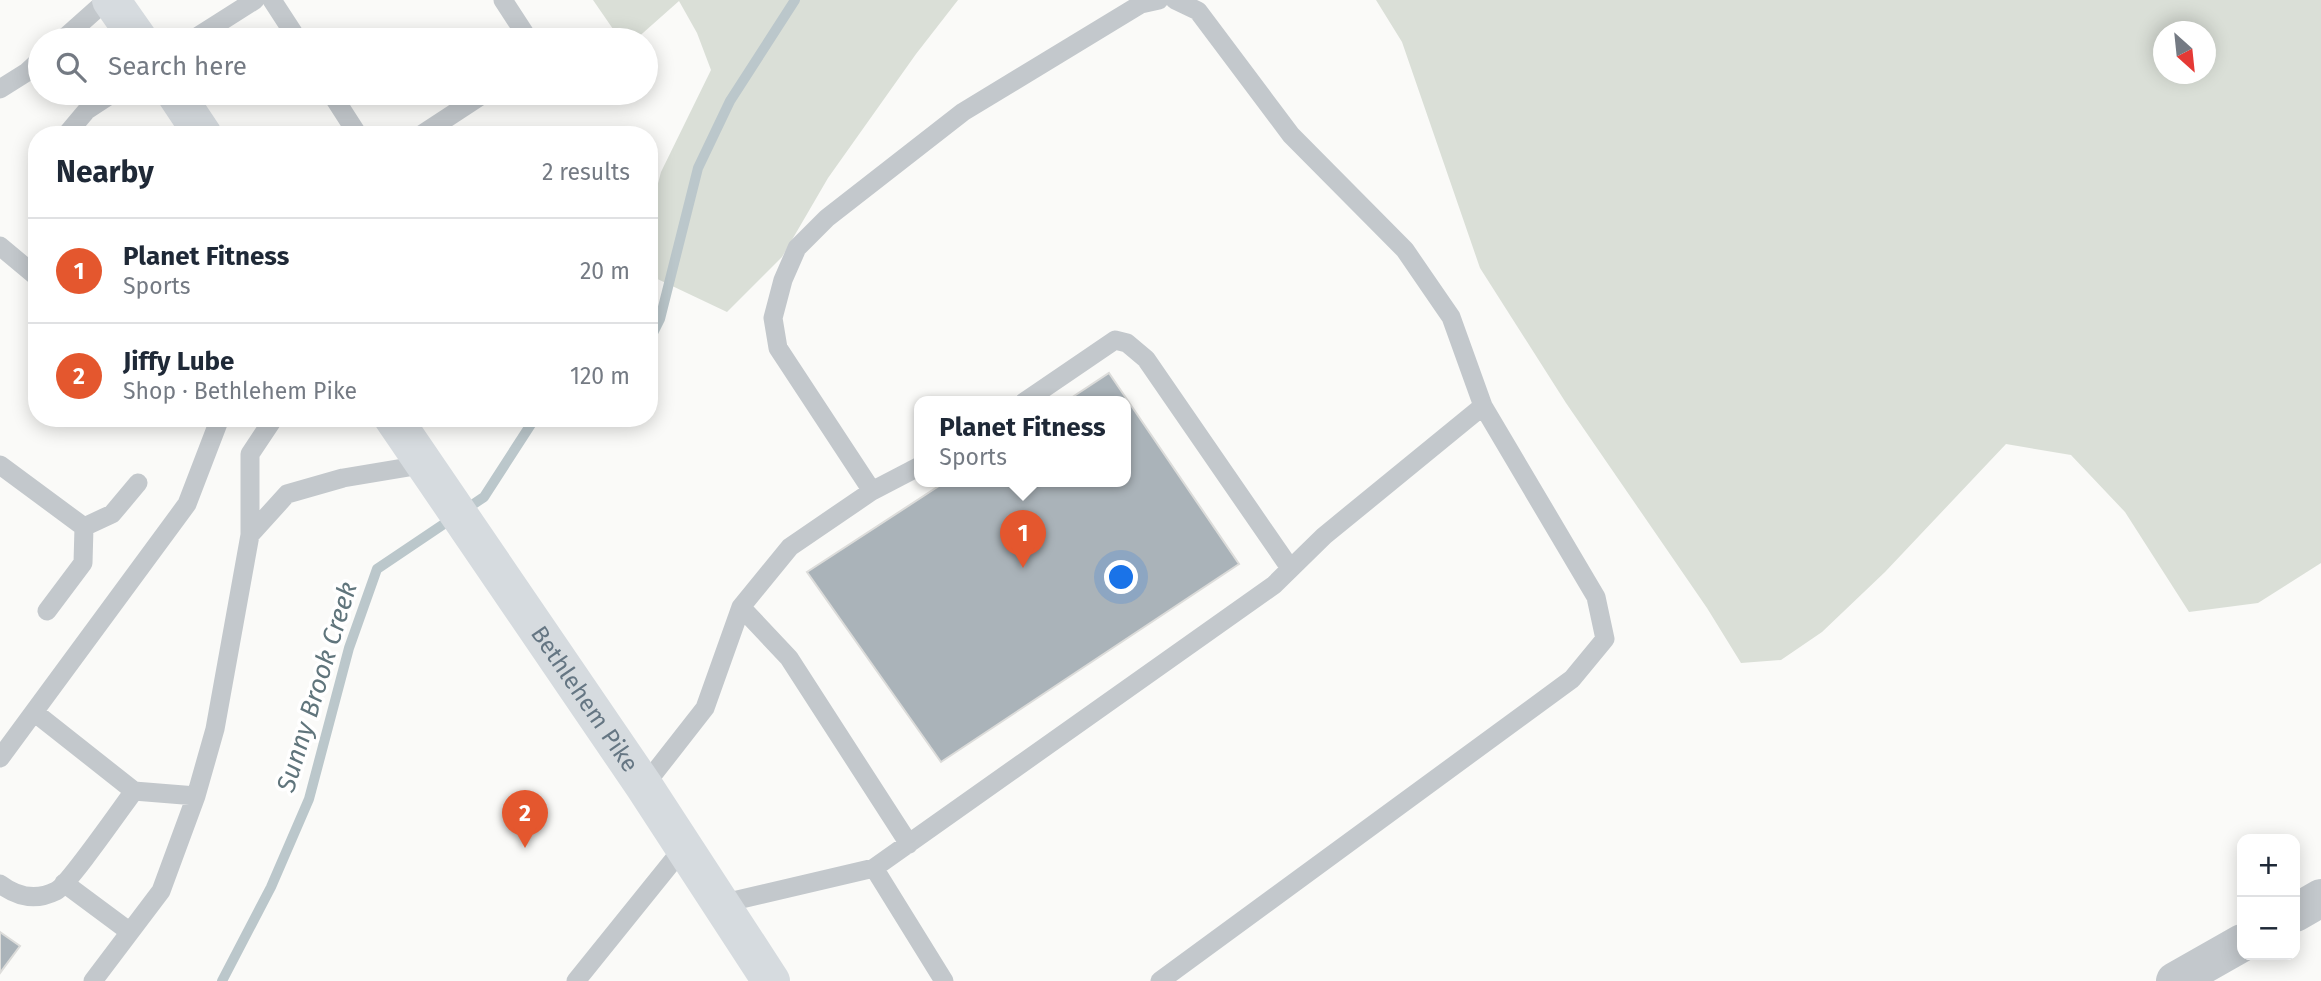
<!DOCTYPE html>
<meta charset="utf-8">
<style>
:root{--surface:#fff;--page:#f6f6f7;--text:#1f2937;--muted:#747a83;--line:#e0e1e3;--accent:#e4572e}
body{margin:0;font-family:"Fira Sans",sans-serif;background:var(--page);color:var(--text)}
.controls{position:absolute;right:21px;bottom:21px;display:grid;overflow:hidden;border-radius:14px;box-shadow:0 4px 18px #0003}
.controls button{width:63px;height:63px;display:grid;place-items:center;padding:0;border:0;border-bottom:2px solid var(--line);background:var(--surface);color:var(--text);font:35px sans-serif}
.compass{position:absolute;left:2153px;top:21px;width:63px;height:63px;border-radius:50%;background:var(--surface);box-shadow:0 4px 18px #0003;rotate:153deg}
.you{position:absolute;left:1122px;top:578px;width:24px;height:24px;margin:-18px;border:5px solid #fff;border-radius:50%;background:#1a73e8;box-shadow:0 0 0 10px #1a73e833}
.badge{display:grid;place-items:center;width:46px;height:46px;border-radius:50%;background:var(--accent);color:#fff;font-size:23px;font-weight:700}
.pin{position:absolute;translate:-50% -58px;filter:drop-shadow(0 2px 4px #0008)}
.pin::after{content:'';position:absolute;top:37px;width:24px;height:21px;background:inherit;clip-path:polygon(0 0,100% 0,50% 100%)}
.popup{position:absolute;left:914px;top:396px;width:217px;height:91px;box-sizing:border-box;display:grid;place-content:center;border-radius:14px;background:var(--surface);filter:drop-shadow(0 2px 5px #0005);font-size:23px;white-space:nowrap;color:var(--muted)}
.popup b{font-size:26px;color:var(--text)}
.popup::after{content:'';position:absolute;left:50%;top:100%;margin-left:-14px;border:14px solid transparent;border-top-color:var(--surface)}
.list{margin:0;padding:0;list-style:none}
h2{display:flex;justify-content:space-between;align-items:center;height:91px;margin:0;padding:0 28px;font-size:30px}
h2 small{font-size:23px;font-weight:400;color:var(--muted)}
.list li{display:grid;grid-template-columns:46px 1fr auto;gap:21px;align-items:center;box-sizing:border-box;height:105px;padding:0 28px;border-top:2px solid var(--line)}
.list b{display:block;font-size:26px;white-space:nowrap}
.list p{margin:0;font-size:23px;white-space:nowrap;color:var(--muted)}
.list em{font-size:23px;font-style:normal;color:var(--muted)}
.icon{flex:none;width:38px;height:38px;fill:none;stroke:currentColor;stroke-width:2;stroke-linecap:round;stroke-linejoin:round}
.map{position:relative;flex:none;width:2321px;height:981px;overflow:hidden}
.search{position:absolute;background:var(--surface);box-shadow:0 4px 18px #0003;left:28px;top:28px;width:630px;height:77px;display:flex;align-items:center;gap:18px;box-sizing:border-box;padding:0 24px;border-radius:38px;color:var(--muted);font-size:26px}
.panel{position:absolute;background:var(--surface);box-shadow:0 4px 18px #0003;left:28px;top:126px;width:630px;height:301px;border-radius:28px}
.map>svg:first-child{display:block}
.green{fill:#dadfd7;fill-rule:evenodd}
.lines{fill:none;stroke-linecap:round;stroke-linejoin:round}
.stream{stroke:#bbc7cb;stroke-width:10}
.building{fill:#aab3b9;stroke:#dcdcda;stroke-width:2}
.service{stroke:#c3c8cc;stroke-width:19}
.minor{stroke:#c3c8cc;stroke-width:38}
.primary{stroke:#d6dbdf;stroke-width:38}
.labels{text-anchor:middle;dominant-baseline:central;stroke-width:7;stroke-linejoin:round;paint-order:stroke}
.street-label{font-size:24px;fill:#657683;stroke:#fff}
.water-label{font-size:26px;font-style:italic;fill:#60757c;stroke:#fff}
</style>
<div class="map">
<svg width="2321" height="981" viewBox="0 0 2321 981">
<rect width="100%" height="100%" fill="#fafaf8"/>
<!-- green -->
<path class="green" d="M593,0h365l-42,54 -88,124 -46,79 -55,55 -78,-37v-58l12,-45 50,-102 -14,-37 -18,-32 -44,39h-3l-19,-11z
M1376,0h945v563l-63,40 -69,9 -64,-100 -54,-57 -65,-11 -121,128 -63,60 -41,28 -40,3 -34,-55 -141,-205 -86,-135 -78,-226zM2164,32h42v42h-42z"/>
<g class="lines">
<!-- stream -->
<path class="stream" d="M649,341l11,-22 38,-151 32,-67 65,-101
M222,981l49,-94 38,-88 40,-151 28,-79 107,-72 51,-79"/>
</g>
<!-- building -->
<path class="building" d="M1109,373l130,191 -298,198 -134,-190 138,-90h181v-80h-61z
M0,932l20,14 -20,27z"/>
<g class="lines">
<!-- service -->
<path class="service" d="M272,0l26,40
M503,0l26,40
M1175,0l23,11 93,124 114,115 46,67 32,89
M62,40l45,-40
M192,40l63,-40
M0,89l27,-17 13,-12
M331,93l27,42
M66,135l21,-25 26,-17
M421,135l64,-42
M0,246l37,31
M1024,402l91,-62 12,3 19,16 144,209
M0,465l84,62 28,-13 26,-31
M872,491l-94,-143 -5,-30 10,-38 14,-32 30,-30 136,-106 178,-108 18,-4
M250,535l37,-41 56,-16 84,-14
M741,607l48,51 120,186
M47,611l36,-48 1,-36
M34,712l100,79 62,5
M0,758l187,-254 33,-86
M644,786l61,-78 36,-101 49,-60 82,-56 48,-25
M874,868l70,113
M64,883l66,49
M0,884c17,13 36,17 56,7 12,-6 66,-84 78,-100
M720,904l154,-36 400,-283 50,-49 159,-130 113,191 9,42 -33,40 -412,302
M93,981l68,-90 35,-95 19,-67 35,-194v-81l24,-36
M576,981l108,-134"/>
<!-- minor -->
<path class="minor" d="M2295,913l26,-15
M2175,981l67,-38"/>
<!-- primary -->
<g class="primary">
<path d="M111,0l28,40"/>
<path d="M175,93l28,42"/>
<path id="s1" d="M393,418l251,368 127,195"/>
</g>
</g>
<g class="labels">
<!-- street labels -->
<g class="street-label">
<text stroke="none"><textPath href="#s1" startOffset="340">Bethlehem Pike</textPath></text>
</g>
<!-- water labels -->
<g class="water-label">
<text transform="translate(317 687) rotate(-73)">Sunny Brook Creek</text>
</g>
</g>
</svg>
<div class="controls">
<button>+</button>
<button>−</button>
</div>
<svg class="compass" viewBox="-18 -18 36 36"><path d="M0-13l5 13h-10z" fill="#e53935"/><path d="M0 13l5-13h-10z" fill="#747a83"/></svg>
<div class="you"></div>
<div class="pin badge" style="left:1023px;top:568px">1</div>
<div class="popup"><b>Planet Fitness</b>Sports</div>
<div class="pin badge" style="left:525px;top:848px">2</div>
<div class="search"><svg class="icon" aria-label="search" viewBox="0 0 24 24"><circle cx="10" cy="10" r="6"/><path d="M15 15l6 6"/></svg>Search here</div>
<section class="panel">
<h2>Nearby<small>2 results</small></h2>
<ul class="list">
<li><span class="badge">1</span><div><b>Planet Fitness</b><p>Sports</p></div><em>20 m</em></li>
<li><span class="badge">2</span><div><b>Jiffy Lube</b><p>Shop · Bethlehem Pike</p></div><em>120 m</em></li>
</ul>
</section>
</div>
